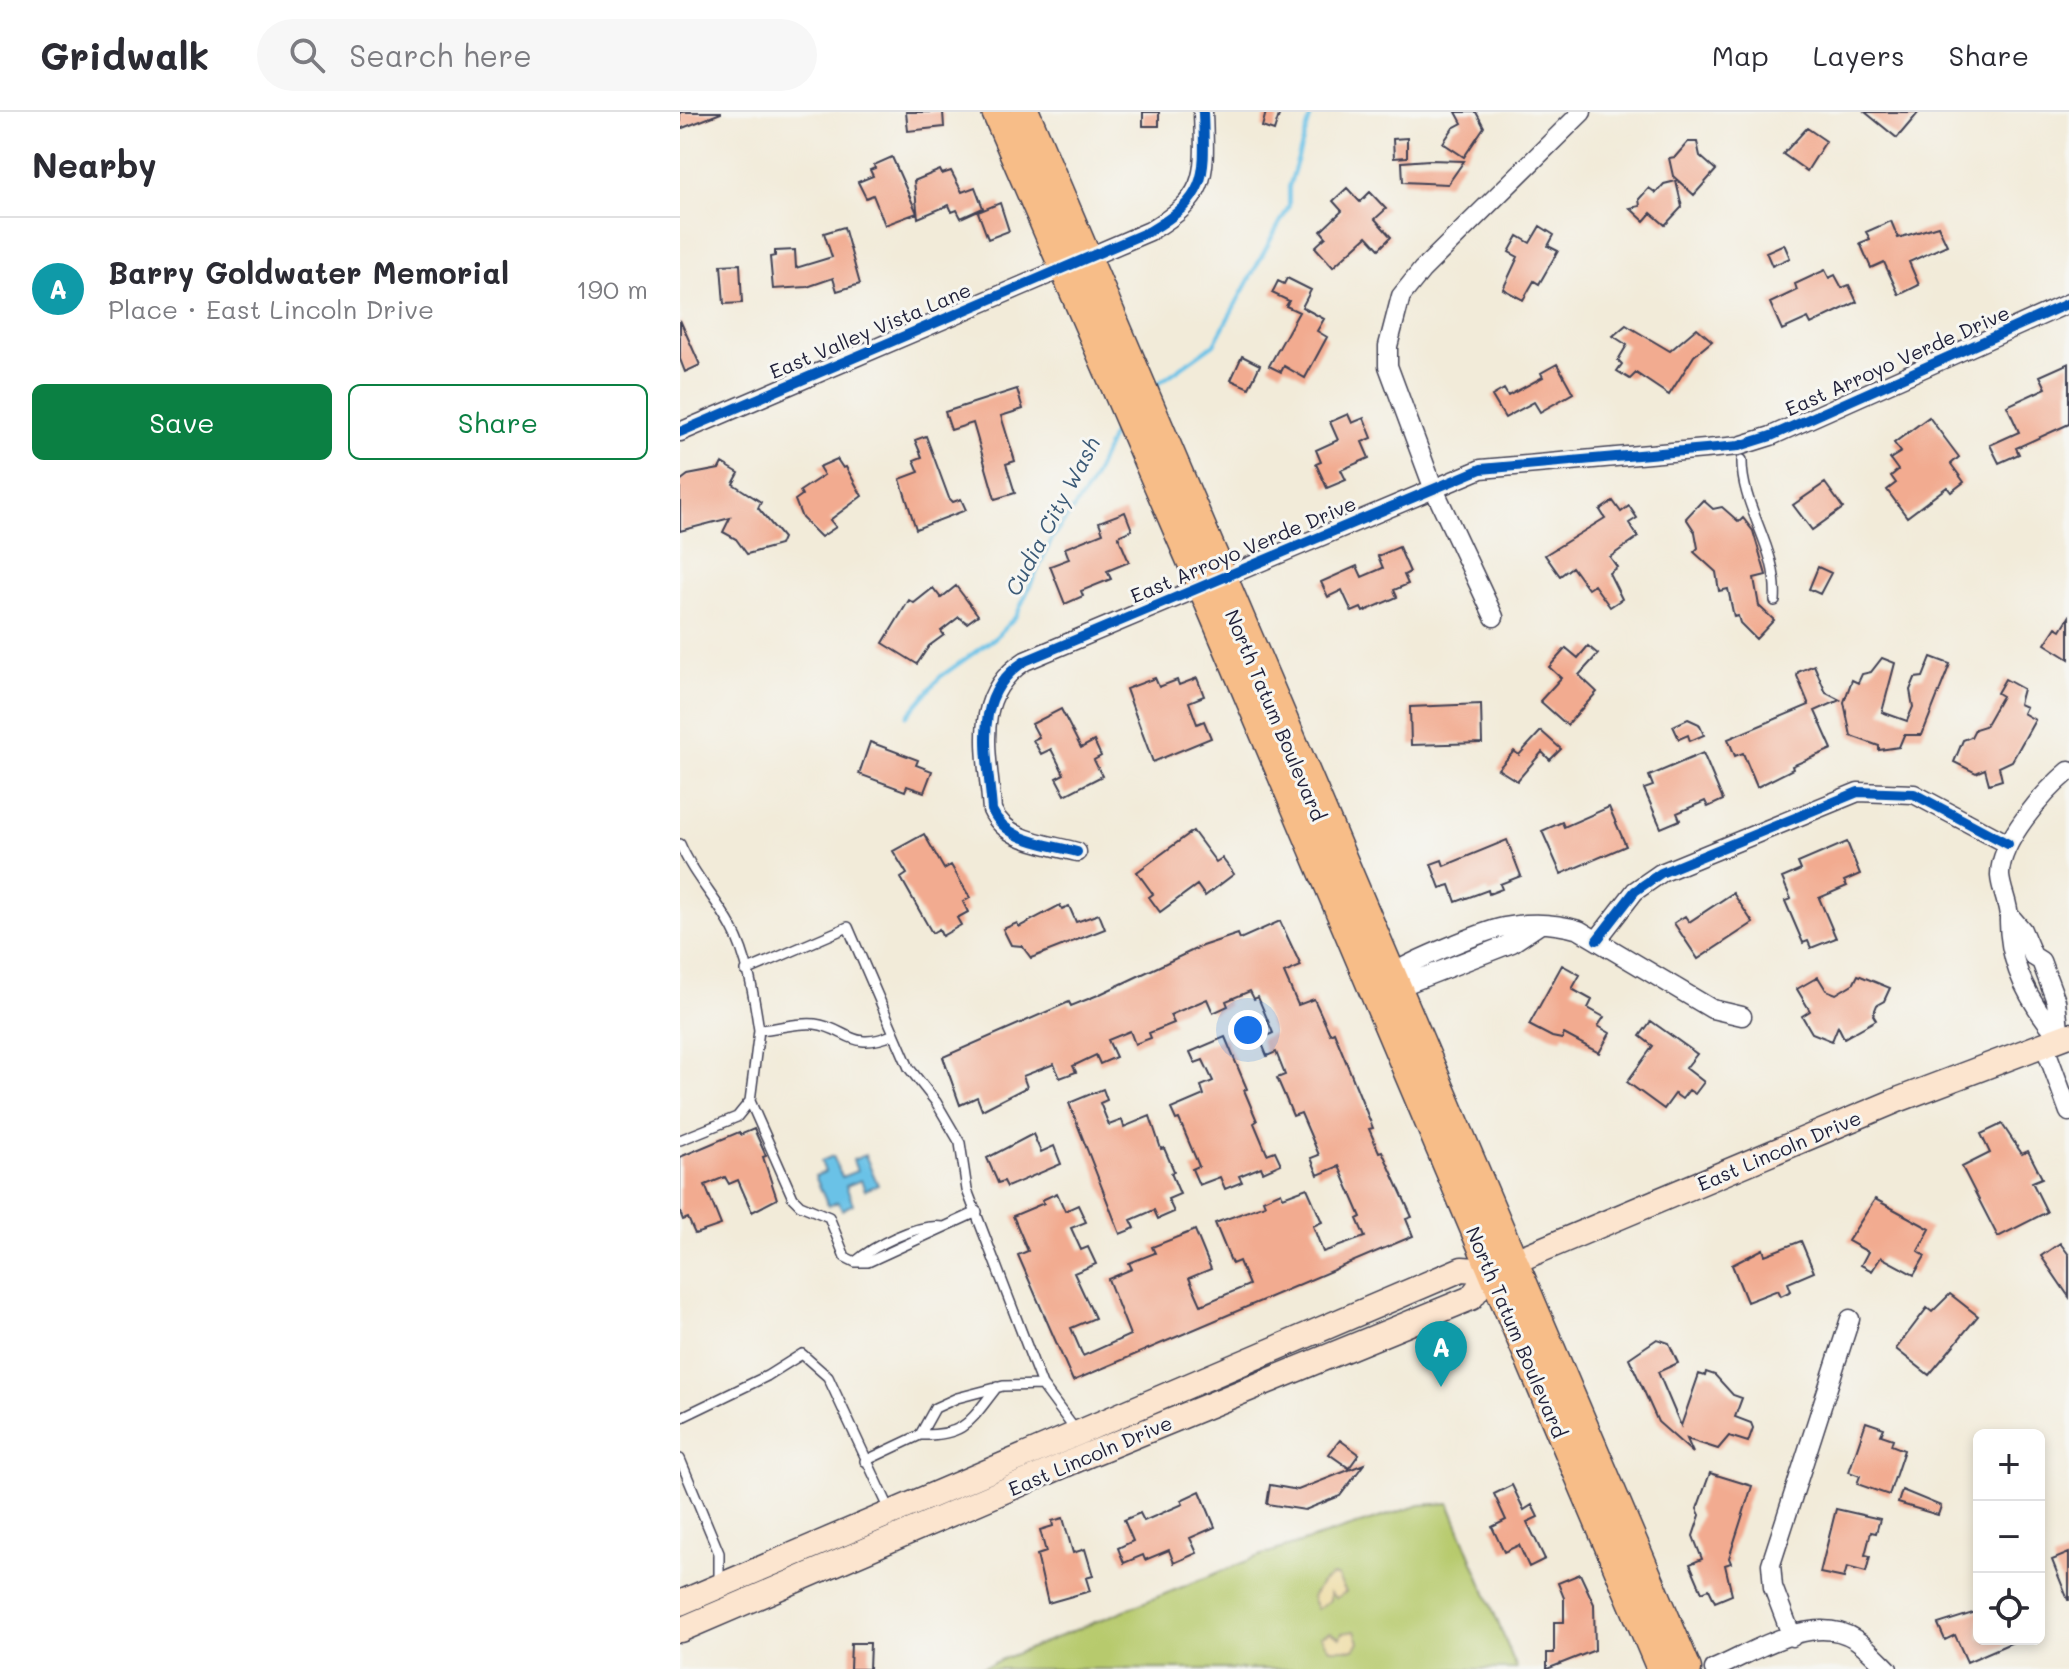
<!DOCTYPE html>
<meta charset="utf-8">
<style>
:root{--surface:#fff;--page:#f7f7f7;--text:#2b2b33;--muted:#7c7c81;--line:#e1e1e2;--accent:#0b8043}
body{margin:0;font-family:Mali,sans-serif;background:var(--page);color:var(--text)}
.controls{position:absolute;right:24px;bottom:24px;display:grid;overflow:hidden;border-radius:12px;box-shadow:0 4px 12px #0003}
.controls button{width:72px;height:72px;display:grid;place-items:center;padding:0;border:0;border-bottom:2px solid var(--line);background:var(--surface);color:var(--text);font:40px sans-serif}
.you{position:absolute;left:568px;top:918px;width:28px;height:28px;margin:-20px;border:6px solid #fff;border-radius:50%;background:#1a73e8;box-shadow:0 0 0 12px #1a73e833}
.badge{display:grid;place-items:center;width:52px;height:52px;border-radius:50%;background:var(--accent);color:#fff;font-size:26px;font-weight:700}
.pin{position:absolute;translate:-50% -66px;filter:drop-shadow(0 2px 4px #0008)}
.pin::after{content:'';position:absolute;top:42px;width:28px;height:24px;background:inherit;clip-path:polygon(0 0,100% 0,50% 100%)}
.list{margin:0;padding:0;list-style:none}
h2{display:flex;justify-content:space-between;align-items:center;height:104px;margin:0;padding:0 32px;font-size:34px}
h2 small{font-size:26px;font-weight:400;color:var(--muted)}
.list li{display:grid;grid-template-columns:52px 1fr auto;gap:24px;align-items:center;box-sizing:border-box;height:144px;padding:0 32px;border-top:2px solid var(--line)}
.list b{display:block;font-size:30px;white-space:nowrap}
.list p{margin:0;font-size:26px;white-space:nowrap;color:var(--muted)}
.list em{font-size:26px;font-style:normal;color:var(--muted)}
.actions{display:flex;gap:16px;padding:24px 32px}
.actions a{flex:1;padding:18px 0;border:2px solid var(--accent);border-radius:12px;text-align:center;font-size:28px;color:var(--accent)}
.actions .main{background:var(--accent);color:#fff}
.icon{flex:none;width:44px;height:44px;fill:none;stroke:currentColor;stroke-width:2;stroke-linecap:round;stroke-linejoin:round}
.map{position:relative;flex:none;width:1389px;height:1557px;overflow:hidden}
header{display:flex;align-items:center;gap:48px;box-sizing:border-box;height:112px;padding:0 40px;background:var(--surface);border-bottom:2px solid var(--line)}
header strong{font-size:38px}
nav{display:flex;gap:44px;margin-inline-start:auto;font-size:28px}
.search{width:560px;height:72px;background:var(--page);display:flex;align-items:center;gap:20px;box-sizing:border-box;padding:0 28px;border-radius:44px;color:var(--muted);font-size:30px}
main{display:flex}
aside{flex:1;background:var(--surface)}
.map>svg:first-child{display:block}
.green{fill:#b7ca6d;stroke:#6c7654;stroke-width:2}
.sand{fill:#eeda9e;stroke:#887e6c;stroke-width:2}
.water{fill:#6ac2e7;stroke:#467291;stroke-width:2}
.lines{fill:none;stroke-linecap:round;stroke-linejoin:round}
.stream{stroke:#6ac2e7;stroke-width:4}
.building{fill:#f2ab90}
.service-casing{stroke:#414053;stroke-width:12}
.minor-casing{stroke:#414053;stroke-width:21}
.secondary-casing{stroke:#414053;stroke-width:27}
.primary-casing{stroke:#414053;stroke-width:31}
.service{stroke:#fff;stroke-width:9}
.minor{stroke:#fff;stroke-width:18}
.secondary{stroke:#fce5cf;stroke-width:24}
.primary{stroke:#f7bd88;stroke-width:28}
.cycleway-casing{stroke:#f6f6f2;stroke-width:15}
.cycleway{stroke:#0057b8;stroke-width:10}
.labels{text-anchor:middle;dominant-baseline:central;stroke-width:6;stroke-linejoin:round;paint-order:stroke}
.street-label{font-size:20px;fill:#22223b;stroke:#f6f6f2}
.water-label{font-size:22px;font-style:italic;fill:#3b5a77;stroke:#f6f6f2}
</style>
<header>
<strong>Gridwalk</strong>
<div class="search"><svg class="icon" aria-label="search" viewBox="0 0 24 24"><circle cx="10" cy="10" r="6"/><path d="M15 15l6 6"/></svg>Search here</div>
<nav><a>Map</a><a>Layers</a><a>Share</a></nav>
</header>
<main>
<aside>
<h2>Nearby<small></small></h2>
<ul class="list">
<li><span class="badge" style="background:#0f9aa8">A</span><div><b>Barry Goldwater Memorial</b><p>Place · East Lincoln Drive</p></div><em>190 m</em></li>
</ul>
<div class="actions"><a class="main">Save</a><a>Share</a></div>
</aside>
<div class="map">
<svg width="1389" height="1557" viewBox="0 0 1389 1557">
<rect width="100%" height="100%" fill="#f6f6f2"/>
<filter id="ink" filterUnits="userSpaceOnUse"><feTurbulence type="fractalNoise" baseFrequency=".0125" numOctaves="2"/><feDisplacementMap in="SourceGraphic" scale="16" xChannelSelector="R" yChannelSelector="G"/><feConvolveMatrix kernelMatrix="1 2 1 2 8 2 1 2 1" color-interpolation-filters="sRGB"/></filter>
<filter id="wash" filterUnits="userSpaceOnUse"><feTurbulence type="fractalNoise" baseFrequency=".006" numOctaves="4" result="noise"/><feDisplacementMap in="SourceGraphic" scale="32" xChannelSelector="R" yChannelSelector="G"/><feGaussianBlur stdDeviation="1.8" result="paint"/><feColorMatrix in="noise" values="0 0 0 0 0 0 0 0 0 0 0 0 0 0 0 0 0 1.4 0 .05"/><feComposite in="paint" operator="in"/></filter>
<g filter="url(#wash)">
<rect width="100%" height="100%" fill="#f2ebd9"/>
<!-- green -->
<path class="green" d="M769,1391l68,166h-539l284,-114 158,-50z"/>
<!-- sand -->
<path class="sand" d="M652,1464h5l9,16 -10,6 -6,-5v7l-13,9 -5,-12 9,-14z
M675,1519l4,11 -5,7h-24l-9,-13 9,-4 10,6 2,-5z"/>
<!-- water -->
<path class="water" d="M185,1043l13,30 -13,5 -4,-10 -15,6 7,18 -11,6 -4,-8 -10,4 -13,-30 10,-4 -4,-11 12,-5 9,21 15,-6 -4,-11z"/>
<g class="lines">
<!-- stream -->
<path class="stream" d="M472,276l62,-44 75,-138v-19l23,-75
M227,604l33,-39 56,-40 20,-21 37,-79 37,-51 28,-64"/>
</g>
<g id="blocks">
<!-- building -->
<path class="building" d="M0,0h41v1l-41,16z
M226,0h37l1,15 -36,4z
M463,0h16v14h-16z
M586,0h14l-6,19 -12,-4z
M776,0h20l8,15 -20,30 -21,-14 10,-15 9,-5z
M1185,0h54l-22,26z
M1127,16l19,13 -19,30 -24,-17z
M727,26v19l-13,1 -1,-19z
M1008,30h9l3,14 16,14 -22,25 -21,-19 -4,-18 6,-1z
M212,45l25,56 -32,12 -12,-30 -7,3 -8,-16 15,-6 -3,-6 5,-2 -1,-3z
M749,48l35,1 -16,23 -45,-2 -1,-20z
M260,58l2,4 9,-3 11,21 13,-5 8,21 -22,10 -4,-8 -5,2 -3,-7 -31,13 -4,-37z
M996,69l6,26 -17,18 -14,-12 -7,8 -14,-13 10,-2 -1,-7 10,-11 7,5 8,-9z
M667,76l13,14 10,-10 16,17 -11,10 16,18 -12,12 -12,-13 -34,31 -18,-20 11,-10 -5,-6 21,-20 -9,-10z
M320,91l9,28 -21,8 -10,-27z
M1211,109l7,17 40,-12 9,19 -38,17 10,23 -20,10 -15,-33 -13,6 -11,-25 10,-4 -4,-7z
M860,114l14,9 -6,11 10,5 -19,33 -5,-3 -11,19 -20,-11 15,-32 -9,-5 9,-16 12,7z
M164,115l16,57 -23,7 -4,-13 -26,9 -34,2 -3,-32 5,-1v-5l20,-1 1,18 36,-11 -8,-24z
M1104,132l6,14 -18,8 -6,-14z
M60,152l2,39 -18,1 -3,-39z
M1145,158l4,8 6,-3 7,13 7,-3 8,17 -46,22 -3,-6 -26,12 -12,-27 27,-13 -2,-6z
M607,166l24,12 -9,17 22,12 -7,12 10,6 -22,41 -21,-12 -3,6 -12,-6 30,-54 -13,-6 3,-5 -17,-8 6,-12 6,3z
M0,208l20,45 -15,7 -5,-13z
M946,213l44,26 27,-23 15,13 -18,15 -25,39 -33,-22 -6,6 -13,-8 5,-7 -4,-4 9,-15 -14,-9z
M562,244l18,9 -11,23 -18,-8z
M1389,251v61l-53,24 3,6 -20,9 -9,-18 29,-13 -12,-26 39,-18 -6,-12z
M877,252l16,29 -33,19 -6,-10 -29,16 -13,-22 12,-7 4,7 35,-19 -2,-4z
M337,277l6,20 -22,7 14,45 -9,3 9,29 -20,6 -22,-76 -22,7 -6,-18z
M668,302l4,9 12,-5 8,20 -10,4 7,16 -28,12 5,10 -19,8 -11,-24 5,-2 -5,-12 22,-10 -8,-18z
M1249,305l30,40 -8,7 13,18 -13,10 -4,-5 -40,30 -20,-27 9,-7 -5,-7 7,-6 -8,-11 11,-7 -7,-9z
M246,324l23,62 4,4 8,-3 5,11 -50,19 -16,-50 19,-7 -5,-12 8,-3 -7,-17z
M157,347l6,9 3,-1 16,29 -32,24 6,7 -15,10 -19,-19 -7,-18 7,-5 -2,-4 24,-16 -5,-8z
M42,351l17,10 -6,11 28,18 -3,6 25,30 -3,7 -33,9 -11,-15 -13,-7 7,-14 -50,13v-50l8,-6 31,-6z
M1145,371l18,25 -31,22 -19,-25z
M1023,388l10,9 9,-2 17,15 4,-4 10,13 13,44 -12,3 5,28 15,14 -18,19 -16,-16 -2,-7 -4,1 -6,-28 -9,2 -3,-19 -22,-20 4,-4 -3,-16 -9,-14z
M933,389l8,11 8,-6 8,12 -8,5 9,14 -28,20 7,10 -8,6 13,26 -12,8 -16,-22 -6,4 -16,-22 -12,9 -15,-21 60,-37 -5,-8z
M445,400l7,18 -14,6 11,26 -22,9 4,8 -30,12 2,5 -18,8 -15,-38 19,-7 -4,-11 38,-15 -4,-11z
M719,435l11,25 -6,3 4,9 -14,6 3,7 -34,15 -2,-4 -9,4 -10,-22 -14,7 -7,-15 36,-16 5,11 21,-9 -5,-12z
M1138,455l13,6 -11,21 -11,-5z
M276,474l22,29 -11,8 -8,-6 -18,14 3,4 -15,11 -12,18 -34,-21 26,-43 5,3 19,-15 8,10z
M1389,505v42l-24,-15 11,-17 5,3z
M908,534l10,8 -19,21 18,17 -30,33 -27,-24 21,-23 -12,-11 17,-19 12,10z
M1251,545l19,7 -28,71h-18l-5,12 -20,3v-4l-28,-10 -7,-34 8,-22 6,3 4,-9 9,-2 11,-14 13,5 -13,49 25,9 6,-14 -3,-17 5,-12 8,-1z
M1134,553l12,28 14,7 -25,11 17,38 -40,17 1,3 -36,18 -14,-34 -8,3 -7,-17 81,-34 -12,-29 1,-4z
M475,566l4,9 18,-7 2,5 18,-7 7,18 -15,6 8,22 7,-3 7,17 -58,24 -27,-73z
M1325,567l18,10 -4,15 7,3 -3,6 12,7 -23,41 -13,6 3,13 -13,4 -4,-15 -9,4 -22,-11 9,-22 8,-3 4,-8 10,-3 17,-30 -5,-3z
M801,592l1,39 -71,2 -1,-38z
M381,597l20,39 13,-7 7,15 -7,4 8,16 -37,19 -9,-17 8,-4 -13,-25 -10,5 -8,-14 6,-3 -7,-13z
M1008,607l11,5 5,11 -14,6 -2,-6 -9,4 -6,-13z
M861,619l20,18 -11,11 -8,-8 -25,29 -19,-12 16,-18 5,4z
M190,630l48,18 -2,5 16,6 -8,21 -17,-6 -2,5 -46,-17z
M1023,641l20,47 -15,7 -3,-6 -28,12 3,7 -19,8 -17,-39 9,-3 -4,-10z
M929,695l17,39 -65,28 -19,-43 20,-9 2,5z
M513,719l23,31 6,-4 12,16 -29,22 -8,-11 -37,27 -11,-15 4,-3 -16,-22z
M244,722l20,35 7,-4 19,33 -7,4 5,10 -11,6 4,7 -19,11 -3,-7 -7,4 -31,-55 6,-4 -14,-23z
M827,728l14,36 -21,8 2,5 -13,5 -1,-4 -32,12 -6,-17 -10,3 -9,-24 11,-4 2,6z
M1167,730l13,32 -16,7 3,5 -28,12 17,40 -25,10 -3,-7 -5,2 -18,-42 6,-2 -9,-21 19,-8 -3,-7z
M1053,781l20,30 -55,36 -24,-36 11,-7 4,6z
M380,793l2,4 7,-3 7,16 23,-8 6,15 -74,29 -9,-12 -11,-1 -8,-16 14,-6 2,4z
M600,809l21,45 -17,7 14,32 16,-6 16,35 4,-2 39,96 -4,1 10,23 3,-1 30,66 -6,2 7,17 -340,145 -55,-126 10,-4 -15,-35 31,-13 -2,-3 15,-7 8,18 13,-6 8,17 -15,6 10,22 7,-3 8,17 -22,9 21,45 -24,10 12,28 47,-21 -22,-56 24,-10 -3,-6 26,-10 -3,-6 43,-17 16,39 -22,9 12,27 48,-20 -10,-24 -7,3 -17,-41 50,-18 -2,-5 18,-8 2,5 24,-9 15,34 -9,4 10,26 42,-15 -8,-18 4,-2 -22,-51 -21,9 -7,-17 8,-3 -18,-42 -8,3 -9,-22 -7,-16 8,-3 -9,-23 -9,4 -7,-17 13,-6 -15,-36 -4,2 -4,-8 -24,10 2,5 -15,7 -6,-14 -37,16 4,8 -25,10 2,5 -16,6 -5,-13 -22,9 8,17 -16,7 -4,-9 -23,11 3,6 -16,6 -6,-14 -31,12 4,11 -45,23 -5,-13 -17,8 -17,-48 126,-55 2,4 27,-11 104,-49 36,-12 2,5z
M882,853l18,10 -8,14 20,11 -4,8 16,9 -6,9 12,7 -11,20 -35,-19 -2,5 -10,-2 -23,-12z
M1178,863l32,13 -6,13 -7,4 -4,10 3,5 -32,18 -6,-12 -6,15 -20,-8 -10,-17 8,-5 -13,-22 21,-12 8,13 10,4 18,-11z
M971,909l46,33 -11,14 18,14 -9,12 -6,-4 -7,9 -7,-5 -11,15 -37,-27 26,-36 -13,-10z
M545,925l22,52 -3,1 13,31 -3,2 13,31 8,-3 6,13 -18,8 -2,-5 -22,9 3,6 -17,7 -5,-12 -21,8 -7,-16 7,-3 -20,-47 -3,1 -5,-11 33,-14 -3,-9 12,-5 -10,-21 -8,3 -5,-11z
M423,977l4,11 -7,3 9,22 13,-5 2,7 26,-11 11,33 3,-1 10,23 -3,2 9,21 -12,5 6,13 -16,7 -4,-9 -23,10 4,8 -15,6 -51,-131z
M1322,1012l20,30 6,-3 14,27 -10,4 15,30 -49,25 -36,-70 28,-14 -9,-19z
M74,1017l12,27 -3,1 14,42 -25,13 -14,-32 -9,4 -4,-7 -20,8 16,40 -26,9 -7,-16 -5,2 -3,-8v-55l59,-25 1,3z
M353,1022l8,18 13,-6 7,18 -54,23 -3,-6 -6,2 -11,-25z
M1195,1087l55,30 -12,22 7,5 -11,19 -33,-18 -9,14 -11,-6 7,-13 -20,-11z
M1121,1129l13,31 -26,11 3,8 -10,5 -3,-6 -31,12 -15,-37 31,-16 2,6z
M1380,1131l9,12v42l-28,-41z
M1270,1182l28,22 -49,59 -33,-26 31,-41 5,4z
M977,1227l12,4 9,20 -20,9 23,54 18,-52 6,2 1,-4 9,3 18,20 9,3 -7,19 16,6 2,5 -5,14 -19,-6 -11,13 -31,-10 6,14 -35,-31 -29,-64z
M1186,1310l18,6 -3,7 12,4 -2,6 13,5 -15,45 -32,-11 3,-8 -11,-4z
M660,1328l19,14 -10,14 -20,-14z
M684,1352l-24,32 -35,14 -38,-6 3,-19 28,5z
M1030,1361l42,13 -23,72 2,5 -6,2 7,30 -17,7 -6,-13 -7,3 -12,-28 12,-5 -9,-23 7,-21 -3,-6z
M832,1373l12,25 8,-5 6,12 -11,5 18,37 -16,8 -10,-22 -15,7 -12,-25 14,-7 -12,-26z
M1222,1378l39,16 -3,9 -40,-12z
M520,1379l15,36 -25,11 7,15 -23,10 -5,-13 -24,10 -2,-5 -19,8 -6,-15 15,-7 -9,-21 16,-7 4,8 39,-17 -2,-4z
M1156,1397l44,10 -4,14 -5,-1 -6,23 5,1 -4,16 -19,-5 -3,11 -24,-5z
M383,1406l10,35 12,-4 8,27 -7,2 4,13 -42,12 -11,-48 9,-3 -6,-22 13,-4 -1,-5z
M1389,1441v47h-1l-16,-40z
M900,1462l14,30 1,46 -48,19v-16h7v-31h10v-24l-6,-15z
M1299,1499v28h41l-53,23 -12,-27 -10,5 -7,-16z
M171,1531h19l-1,26h-19z"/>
</g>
</g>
<g filter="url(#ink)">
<use href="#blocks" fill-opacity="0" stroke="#414053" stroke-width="2"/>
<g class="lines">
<!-- service casing -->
<g class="service-casing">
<path id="service" d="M1062,348c-1,48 37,88 33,141
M0,732c13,31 36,54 52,84 16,29 22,69 27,102
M66,859l102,-44 61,141 27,34 24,41 7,47 75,195 34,46
M0,1028l57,-23 13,-16
M263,1115c-26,-4 -69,19 -88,35h13l109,-50
M175,1150l-10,-5 -16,-40 -29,-12 -7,-7 -43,-97 9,-71c18,-1 38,-8 56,-6 32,4 36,28 77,11
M0,1306l87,-42 35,-22 26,23 62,133
M240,1323c46,1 50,-14 77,-48
M0,1347l39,94v30
M185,1349l55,-26 15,-27 22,-10 46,-12 39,-1"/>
</g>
<!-- minor casing -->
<g class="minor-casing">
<path id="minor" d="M0,320l470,-201c59,-35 55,-55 53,-119
M814,505l-61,-130 -45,-121v-20l13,-50 21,-26 160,-158
M397,740c-32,-9 -70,-10 -85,-42 -4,-56 -22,-114 33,-149l456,-192 258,-23 32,-10 298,-133
M1329,803l13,15 11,26 8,5 15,40 4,37
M917,828l38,-49 26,-18 197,-81 56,2 94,50
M703,868c17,-15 98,-48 121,-53 25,-5 52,-4 75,3l133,79 30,7
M711,878l121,-47 27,-18
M1380,926c-30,-34 -52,-74 -51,-120 0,-14 -8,-28 -9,-42 -1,-34 44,-84 69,-105
M1364,932l25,68
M1112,1525l-19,-50 -2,-23 79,-245
M1034,1557c40,-17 99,-57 141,-30 12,8 23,20 33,30"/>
</g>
<!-- secondary casing -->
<g class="secondary-casing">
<path id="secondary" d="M0,1491l782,-334 29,2 409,-172 169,-64
M0,1518l408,-175 383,-157 20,-27"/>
</g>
<!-- primary casing -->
<g class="primary-casing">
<path id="primary" d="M316,0l199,458 466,1099
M345,0l662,1557"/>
</g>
<!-- service -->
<use href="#service" class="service"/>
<!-- minor -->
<use href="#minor" class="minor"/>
<!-- secondary -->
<use href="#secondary" class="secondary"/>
<!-- primary -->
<use href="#primary" class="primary"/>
<!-- cycleway casing -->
<g class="cycleway-casing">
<path id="cycleway" d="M0,320l470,-201c59,-35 55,-55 53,-119
M397,740c-32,-9 -70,-10 -85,-42 -4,-56 -22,-114 33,-149l456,-192 258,-23 32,-10 298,-133
M917,828l38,-49 26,-18 197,-81 56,2 94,50"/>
</g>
<!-- cycleway -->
<use href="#cycleway" class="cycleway"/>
</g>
</g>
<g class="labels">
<!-- street labels -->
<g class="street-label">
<text transform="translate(190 218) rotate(-23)">East Valley Vista Lane</text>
<text transform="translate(1217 248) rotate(-24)">East Arroyo Verde Drive</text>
<text transform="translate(563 437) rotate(-23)">East Arroyo Verde Drive</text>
<text transform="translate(596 603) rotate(67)">North Tatum Boulevard</text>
<text transform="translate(1099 1038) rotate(-23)">East Lincoln Drive</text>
<text transform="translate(837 1220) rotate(67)">North Tatum Boulevard</text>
<text transform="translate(410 1343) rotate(-23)">East Lincoln Drive</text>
</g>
<!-- water labels -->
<g class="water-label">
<text transform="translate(372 404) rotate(-62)">Cudia City Wash</text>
</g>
</g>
</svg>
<div class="controls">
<button>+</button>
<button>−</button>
<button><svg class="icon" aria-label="locate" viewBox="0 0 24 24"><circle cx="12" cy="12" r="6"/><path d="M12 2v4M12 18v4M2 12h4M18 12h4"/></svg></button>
</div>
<div class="you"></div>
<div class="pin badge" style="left:761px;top:1275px;background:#0f9aa8">A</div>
</div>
</main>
